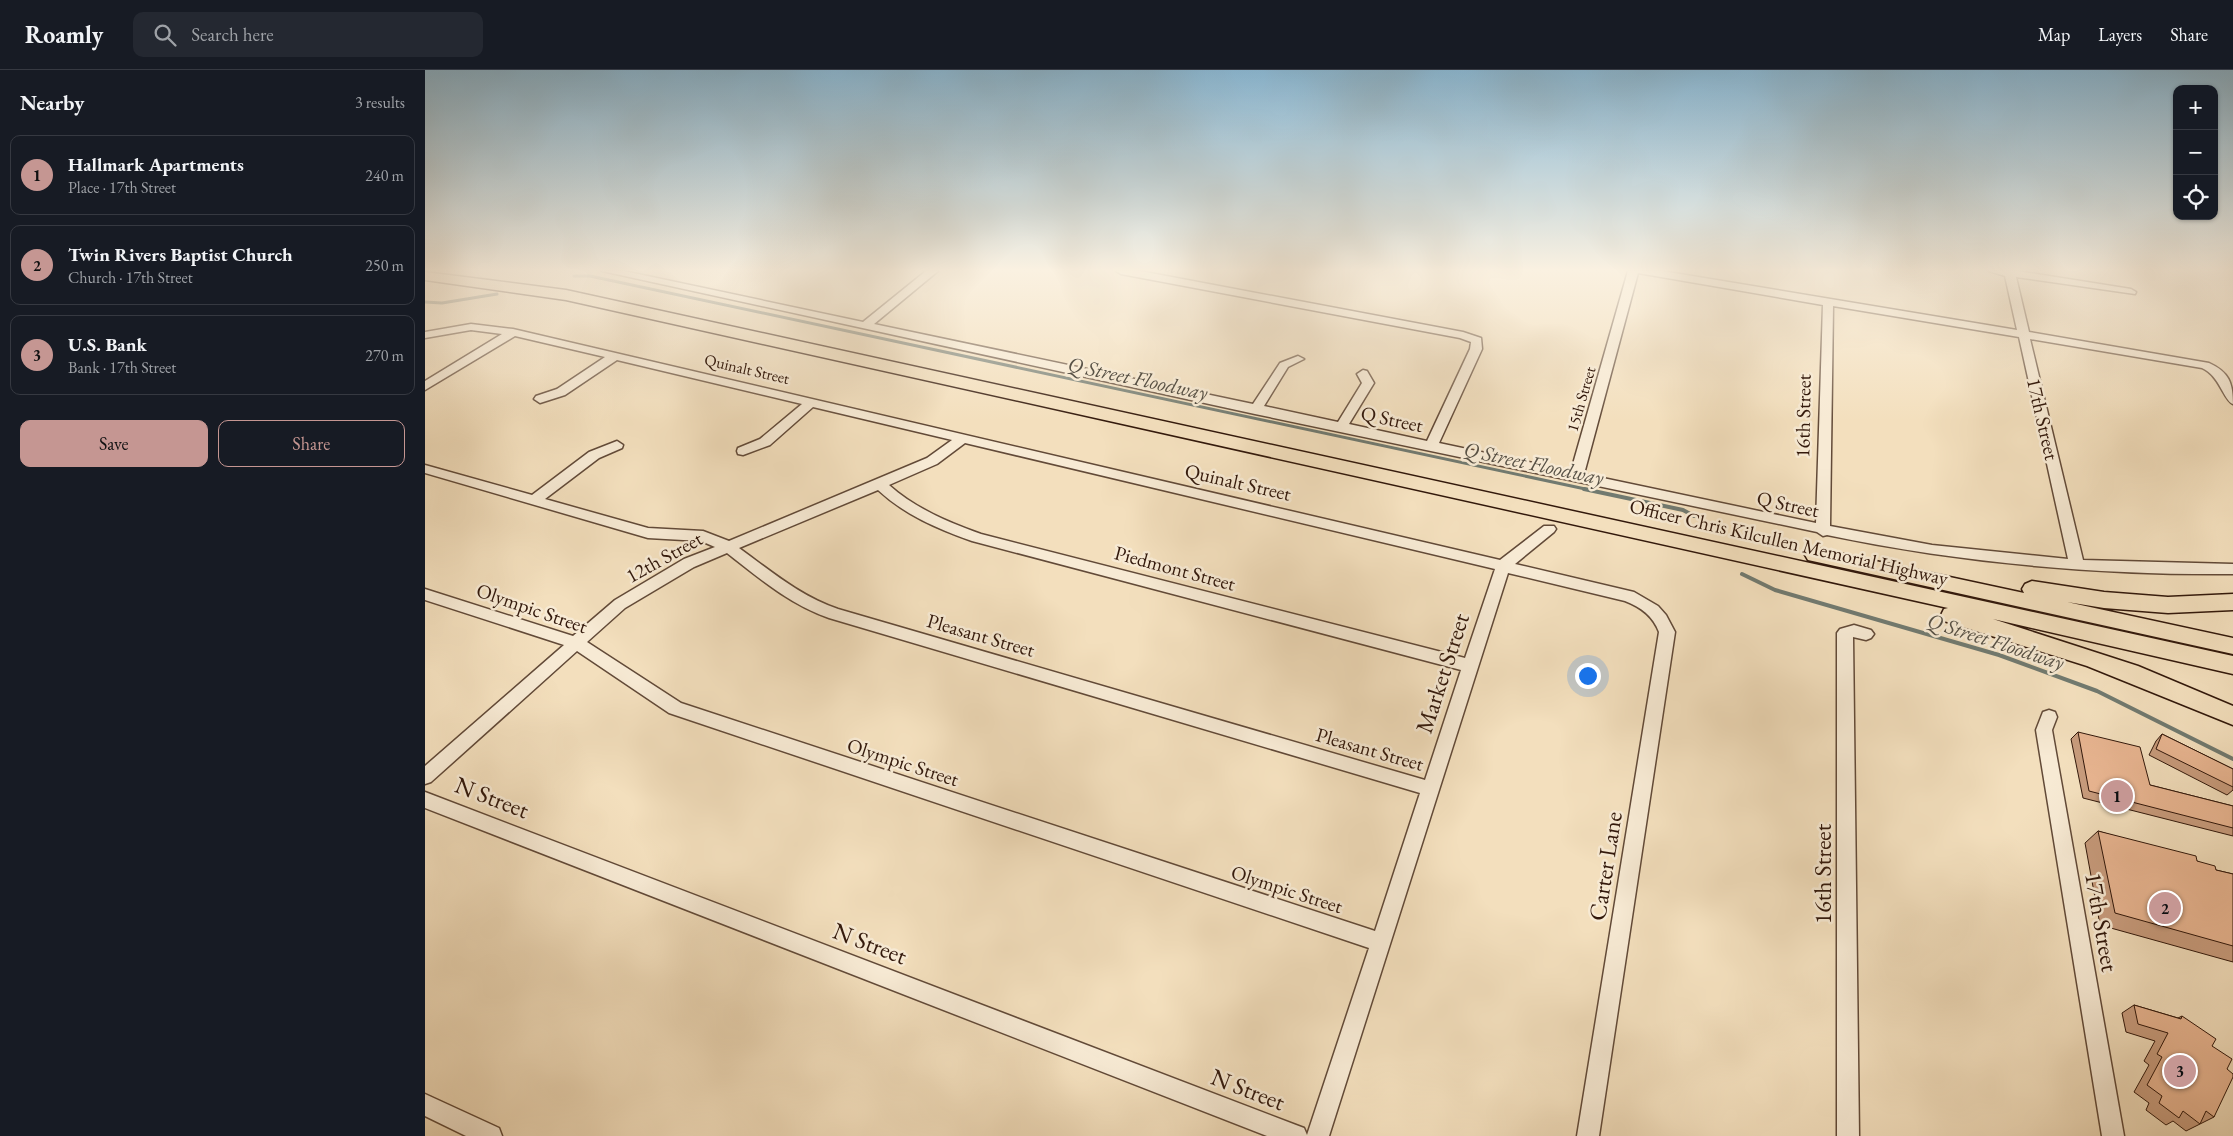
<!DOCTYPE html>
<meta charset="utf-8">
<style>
:root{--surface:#171b24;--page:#242831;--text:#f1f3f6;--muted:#9ea1a6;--line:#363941;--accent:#c59692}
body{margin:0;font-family:"EB Garamond",serif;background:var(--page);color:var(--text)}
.controls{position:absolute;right:15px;top:15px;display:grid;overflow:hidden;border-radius:10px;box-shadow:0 1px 4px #0004}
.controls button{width:45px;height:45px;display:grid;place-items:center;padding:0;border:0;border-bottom:1px solid var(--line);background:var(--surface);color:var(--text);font:25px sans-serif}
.you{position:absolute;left:1162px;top:605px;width:18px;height:18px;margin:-12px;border:4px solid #fff;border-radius:50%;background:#1a73e8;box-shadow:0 0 0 8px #1a73e833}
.badge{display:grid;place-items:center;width:32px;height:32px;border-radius:50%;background:var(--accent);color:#111;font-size:16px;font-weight:700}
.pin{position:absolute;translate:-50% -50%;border:2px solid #fff;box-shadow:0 1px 5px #0006}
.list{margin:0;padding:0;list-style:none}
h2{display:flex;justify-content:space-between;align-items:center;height:65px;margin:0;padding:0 20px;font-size:21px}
h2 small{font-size:16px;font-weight:400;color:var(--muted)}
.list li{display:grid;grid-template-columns:32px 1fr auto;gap:15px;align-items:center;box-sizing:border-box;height:80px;margin:0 10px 10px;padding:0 10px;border:1px solid var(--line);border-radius:10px}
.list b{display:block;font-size:19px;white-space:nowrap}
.list p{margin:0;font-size:16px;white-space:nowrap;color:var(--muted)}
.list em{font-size:16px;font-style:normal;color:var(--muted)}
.actions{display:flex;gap:10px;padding:15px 20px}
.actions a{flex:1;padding:11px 0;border:1px solid var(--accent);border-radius:10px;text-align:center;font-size:18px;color:var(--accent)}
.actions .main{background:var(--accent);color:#111}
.icon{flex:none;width:28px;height:28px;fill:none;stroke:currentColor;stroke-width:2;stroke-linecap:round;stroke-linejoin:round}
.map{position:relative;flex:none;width:1808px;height:1066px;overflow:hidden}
header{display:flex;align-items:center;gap:30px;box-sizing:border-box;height:70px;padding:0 25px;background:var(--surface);border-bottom:1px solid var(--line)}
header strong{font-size:24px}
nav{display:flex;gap:28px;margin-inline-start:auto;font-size:18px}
.search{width:350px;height:45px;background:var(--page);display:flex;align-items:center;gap:12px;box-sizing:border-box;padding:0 18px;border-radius:10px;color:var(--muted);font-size:19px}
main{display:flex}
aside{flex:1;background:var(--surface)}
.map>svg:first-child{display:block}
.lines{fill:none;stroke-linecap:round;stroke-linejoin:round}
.stream-far1{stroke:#717a70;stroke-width:3}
.stream{stroke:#717a70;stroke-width:4}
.minor-casing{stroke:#624a38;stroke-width:3}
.highway-casing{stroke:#32180b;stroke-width:3}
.minor{fill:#f7ead4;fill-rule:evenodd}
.highway{fill:#f3dfbd;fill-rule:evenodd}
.wall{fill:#c89c7d;stroke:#32180b}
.building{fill:#e8b591;stroke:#32180b}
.labels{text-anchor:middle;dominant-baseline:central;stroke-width:5;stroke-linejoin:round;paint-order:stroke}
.far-street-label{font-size:16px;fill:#32180b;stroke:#f7ead4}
.street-label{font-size:20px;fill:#32180b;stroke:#f7ead4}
.water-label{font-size:21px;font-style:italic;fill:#575146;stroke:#f7ead4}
.near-street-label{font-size:24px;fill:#32180b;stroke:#f7ead4}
</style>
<header>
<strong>Roamly</strong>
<div class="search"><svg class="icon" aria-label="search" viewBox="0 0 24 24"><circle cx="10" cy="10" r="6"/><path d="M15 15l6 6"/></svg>Search here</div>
<nav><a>Map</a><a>Layers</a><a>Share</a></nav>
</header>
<main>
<aside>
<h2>Nearby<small>3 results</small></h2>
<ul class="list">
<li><span class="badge">1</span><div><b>Hallmark Apartments</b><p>Place · 17th Street</p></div><em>240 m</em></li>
<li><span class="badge">2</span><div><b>Twin Rivers Baptist Church</b><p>Church · 17th Street</p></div><em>250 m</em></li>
<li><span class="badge">3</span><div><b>U.S. Bank</b><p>Bank · 17th Street</p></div><em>270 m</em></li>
</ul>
<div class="actions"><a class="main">Save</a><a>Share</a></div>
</aside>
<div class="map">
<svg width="1808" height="1066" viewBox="0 0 1808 1066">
<rect width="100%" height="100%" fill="#f3dfbd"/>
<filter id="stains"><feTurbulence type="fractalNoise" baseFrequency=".004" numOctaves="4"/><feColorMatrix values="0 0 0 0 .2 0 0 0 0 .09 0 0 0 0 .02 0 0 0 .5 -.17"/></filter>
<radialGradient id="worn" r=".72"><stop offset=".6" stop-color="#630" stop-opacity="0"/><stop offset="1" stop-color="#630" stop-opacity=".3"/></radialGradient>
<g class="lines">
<!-- stream-far1 -->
<path class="stream-far1" d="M149,206h16l1000,214
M0,232l17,1 55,-9"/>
<!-- stream -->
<path class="stream" d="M1159,419l99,21 11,6
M1317,504l33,16 224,65 98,36 136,68"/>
<!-- minor casing -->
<g class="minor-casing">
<path id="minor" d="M177,201h22l239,51 63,-51h12l-64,53 379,80 27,-41 18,-7 6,3 -16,8 -24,39 74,16 24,-39 -5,-9 6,-4 4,1 7,12 -25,41 78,17 43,-92 1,-7 -11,-4 -339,-64 -5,-3h24l323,61 18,6 1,11 -43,94 132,28 57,-200h34l355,59 -12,-54 -16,-5h28l114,18 5,3 -1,2 -119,-17 13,55 180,31c20,9 24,20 24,41 -9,-3 -13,-28 -31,-36l-172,-29 53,221 150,4v10c-137,1 -272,-11 -406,-39l-4,1 -6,-4 -562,-118zM1213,203l185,32 -7,218 -232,-49zM1408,236l186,31 49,222 -136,-14 -102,-19z
M46,254l42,5 987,231 44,-34h10l2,3 -2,3 -39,32 119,28 24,14 8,9 9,17 -76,504h-22l82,-504c-6,-16 -18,-25 -34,-31l-117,-28 -179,563h-62l-842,-328v-16l871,333 8,3 3,7 62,-187 -700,-235 -92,-62 -146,131 -6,2v-18l139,-121 -139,-45v-11l148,47 42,-36 69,-41 31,-12 -14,-6 -53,-3 -223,-65v-8l107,30 57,-43 28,-11 6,4 -1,3 -23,10 -54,41 103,29 55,3 26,10 198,-83 25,-18 -139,-33 -43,38 -27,10 -5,-1 -1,-3 1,-3 22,-9 42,-35 -185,-44 -52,35 -25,8 -6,-4 2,-3 21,-7 48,-32 -90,-21 -90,54v-9l77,-47 -31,-4 -46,8v-6zM540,373l530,126 -30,89 -484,-124c-33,-12 -65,-25 -92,-49l48,-21zM453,420c27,25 60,39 94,51l489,129 -36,110 -587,-171c-38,-13 -67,-38 -99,-61zM302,483c32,25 62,51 102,65l591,175 -45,138 -694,-228 -94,-61 38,-34 69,-41z
M1429,555l17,5 3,4 -3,4 -5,2 -13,-3 6,499h-22v-503l3,-4z
M1624,640l6,2 2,5 -5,13 72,406h-22l-66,-406 7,-18z
M0,1024l74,34 3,8h-36l-41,-20z"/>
</g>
<!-- highway casing -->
<g class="highway-casing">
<path id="highway" d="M0,202l141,18 1667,366v18l-240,-55 145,47 95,40v19l-146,-59 -143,-45 -3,-6 3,-6 4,-1 -1382,-308 -141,-20z
M1390,478l209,45 -2,-4 3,-5 7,-3 72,11 64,5 65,-3v16l-65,3 -64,-5 -37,-6 166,36v16l-425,-94 -3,-5 3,-5z"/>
</g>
<!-- minor -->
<use href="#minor" class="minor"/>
<!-- highway -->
<use href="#highway" class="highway"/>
</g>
<!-- wall -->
<path class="wall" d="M1653,662l72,53 83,21v30l-150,-38 -12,-59z
M1737,664l71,35v21l-6,5 -78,-40 7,-14z
M1673,761l99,30 19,9 17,4v88l-133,-37 -15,-82z
M1709,935l44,13 4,-2 30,30 15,23 -13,48 -28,14 -13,-10 -7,4 -20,-15 3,-7 -15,-11 15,-27 -5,-4 11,-20 -29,-9 -4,-19z"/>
<!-- building -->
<path class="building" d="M1653,662l62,15 10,38 83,21v22l-144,-37z
M1737,664l71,35v18l-77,-38z
M1673,761l98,25 1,5 18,5 1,4 17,4v72l-118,-33z
M1709,935l47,14 1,-3 34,23 -4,7 20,13 -5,10 6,5v3l-19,40 -8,-6 -6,13 -17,-13 -4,7 -20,-15 3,-7 -15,-11 15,-28 -5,-3 11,-21 -30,-9z"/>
<!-- sky -->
<linearGradient id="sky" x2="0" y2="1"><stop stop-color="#89b7d3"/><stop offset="0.57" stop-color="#faf1e1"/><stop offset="1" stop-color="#faf1e1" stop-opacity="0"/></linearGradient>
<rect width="1808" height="351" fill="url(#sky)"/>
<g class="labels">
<!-- far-street labels -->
<g class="far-street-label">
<text transform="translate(322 299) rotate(13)">Quinalt Street</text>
<text transform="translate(1156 329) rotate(-74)">15th Street</text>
</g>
<!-- street labels -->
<g class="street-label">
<text transform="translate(1378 346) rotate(-89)">16th Street</text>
<text transform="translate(967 349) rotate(12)">Q Street</text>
<text transform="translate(1618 349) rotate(77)">17th Street</text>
<text transform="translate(813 412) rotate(13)">Quinalt Street</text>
<text transform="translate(1363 434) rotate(12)">Q Street</text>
<text transform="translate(1364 472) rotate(13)">Officer Chris Kilcullen Memorial Highway</text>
<text transform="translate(239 487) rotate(-29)">12th Street</text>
<text transform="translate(750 498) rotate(15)">Piedmont Street</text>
<text transform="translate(107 538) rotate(19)">Olympic Street</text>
<text transform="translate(556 565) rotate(16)">Pleasant Street</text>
<text transform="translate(945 679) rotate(16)">Pleasant Street</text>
<text transform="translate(478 692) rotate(18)">Olympic Street</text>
<text transform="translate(862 819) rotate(18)">Olympic Street</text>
</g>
<!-- water labels -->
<g class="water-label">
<text transform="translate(713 308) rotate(12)">Q Street Floodway</text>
<text transform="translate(1109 393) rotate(12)">Q Street Floodway</text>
<text transform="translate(1571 571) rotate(18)">Q Street Floodway</text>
</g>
<!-- near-street labels -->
<g class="near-street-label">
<text transform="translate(1017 603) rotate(-72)">Market Street</text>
<text transform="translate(67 727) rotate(21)">N Street</text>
<text transform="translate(1180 796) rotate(-81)">Carter Lane</text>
<text transform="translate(1397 804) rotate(-90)">16th Street</text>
<text transform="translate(1677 852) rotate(80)">17th Street</text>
<text transform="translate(445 873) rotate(21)">N Street</text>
<text transform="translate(823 1019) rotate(21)">N Street</text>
</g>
</g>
<rect width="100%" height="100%" filter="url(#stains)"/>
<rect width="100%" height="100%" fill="url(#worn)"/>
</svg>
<div class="controls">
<button>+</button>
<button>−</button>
<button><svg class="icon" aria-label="locate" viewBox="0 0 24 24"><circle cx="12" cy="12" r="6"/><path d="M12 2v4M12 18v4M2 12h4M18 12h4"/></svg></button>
</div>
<div class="you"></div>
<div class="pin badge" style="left:1692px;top:726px">1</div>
<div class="pin badge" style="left:1740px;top:838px">2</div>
<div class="pin badge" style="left:1755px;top:1001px">3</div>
</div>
</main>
